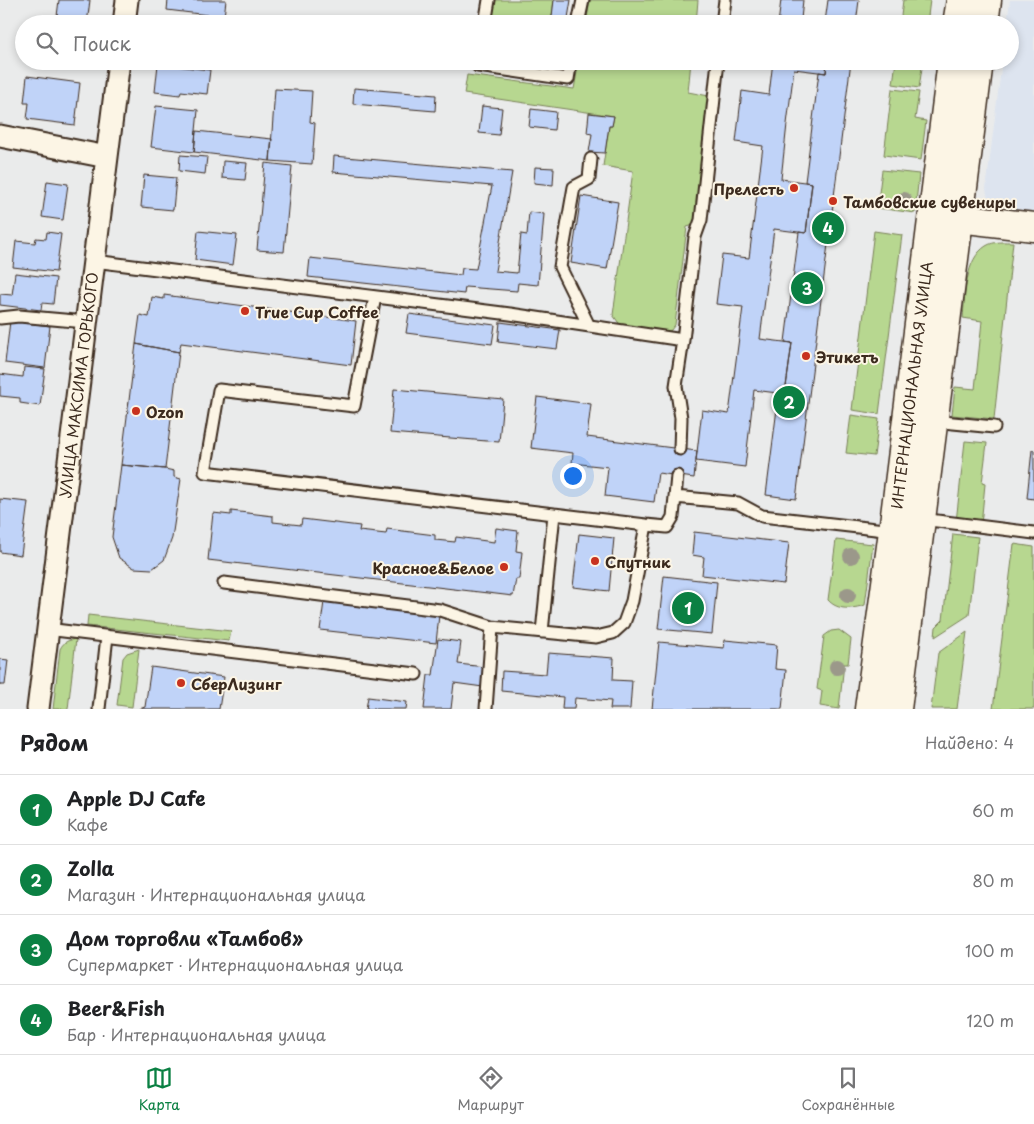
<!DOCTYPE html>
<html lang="ru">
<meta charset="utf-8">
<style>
:root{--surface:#fff;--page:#f2f2f2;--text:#202124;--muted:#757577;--line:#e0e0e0;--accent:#0b8043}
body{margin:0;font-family:"Playpen Sans",sans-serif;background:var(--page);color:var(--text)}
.you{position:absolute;left:572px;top:475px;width:18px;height:18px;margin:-12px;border:4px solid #fff;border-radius:50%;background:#1a73e8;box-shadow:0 0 0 8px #1a73e833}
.badge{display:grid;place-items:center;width:32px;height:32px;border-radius:50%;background:var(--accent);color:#fff;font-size:16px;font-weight:700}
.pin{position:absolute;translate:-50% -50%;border:2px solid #fff;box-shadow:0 1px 5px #0006}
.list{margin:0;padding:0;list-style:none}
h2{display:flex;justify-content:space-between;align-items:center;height:65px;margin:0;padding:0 20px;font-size:21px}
h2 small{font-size:16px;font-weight:400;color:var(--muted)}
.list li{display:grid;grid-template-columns:32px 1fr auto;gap:15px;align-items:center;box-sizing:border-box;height:70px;padding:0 20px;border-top:1px solid var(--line)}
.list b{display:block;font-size:19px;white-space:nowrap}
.list p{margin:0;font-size:16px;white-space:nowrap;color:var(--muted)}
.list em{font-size:16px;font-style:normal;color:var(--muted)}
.icon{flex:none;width:28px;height:28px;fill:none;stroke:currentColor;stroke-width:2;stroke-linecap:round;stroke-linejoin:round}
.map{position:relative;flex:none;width:1034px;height:709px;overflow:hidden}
.search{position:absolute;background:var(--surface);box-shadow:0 2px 8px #0003;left:15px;right:15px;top:15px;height:55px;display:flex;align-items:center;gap:12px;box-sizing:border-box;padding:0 18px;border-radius:28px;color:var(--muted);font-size:19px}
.sheet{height:345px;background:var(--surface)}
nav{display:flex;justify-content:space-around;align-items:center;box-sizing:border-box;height:70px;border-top:1px solid var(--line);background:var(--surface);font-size:14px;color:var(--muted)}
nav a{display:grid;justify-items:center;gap:2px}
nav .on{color:var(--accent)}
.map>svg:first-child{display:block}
.built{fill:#dde4ef}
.green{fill:#b7d790;stroke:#798057}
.building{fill:#c0d3f8;stroke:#3b2a1e}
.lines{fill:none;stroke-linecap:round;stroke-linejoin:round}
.service-casing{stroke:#3b2a1e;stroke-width:15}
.minor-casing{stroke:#3b2a1e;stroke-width:25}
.tertiary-casing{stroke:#3b2a1e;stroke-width:31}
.secondary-casing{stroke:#3b2a1e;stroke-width:31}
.service{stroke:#fcf5e5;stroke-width:11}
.minor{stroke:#fcf5e5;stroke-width:21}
.tertiary{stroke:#fcf5e5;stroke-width:28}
.secondary{stroke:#fcf5e5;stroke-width:28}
.tree{fill:#9b988a}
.poi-dot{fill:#c8321e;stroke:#fcf5e5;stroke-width:2}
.labels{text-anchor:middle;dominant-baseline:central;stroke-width:4;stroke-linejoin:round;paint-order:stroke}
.poi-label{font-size:15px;font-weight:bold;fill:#3b2a1e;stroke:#fcf5e5;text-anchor:start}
.street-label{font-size:15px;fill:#3b2a1e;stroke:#fcf5e5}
</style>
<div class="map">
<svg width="1034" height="709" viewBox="0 0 1034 709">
<rect width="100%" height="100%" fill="#eaebeb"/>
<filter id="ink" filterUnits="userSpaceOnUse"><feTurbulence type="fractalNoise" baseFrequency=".02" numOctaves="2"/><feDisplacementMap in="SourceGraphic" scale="10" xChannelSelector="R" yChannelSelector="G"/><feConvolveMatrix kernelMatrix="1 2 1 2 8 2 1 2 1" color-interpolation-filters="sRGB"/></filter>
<g filter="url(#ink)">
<!-- built -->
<path class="built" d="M1010,0h24v212l-45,-8 -3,-15 16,-128h8v-37h-3z"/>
<!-- green -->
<path class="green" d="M495,0h59l-3,24h-34l-25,-4z
M590,0h108l-2,24h-110z
M903,0h27l-3,24h-27z
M579,61h112l-3,31 21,4 -13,124 -2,5 -7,2 -12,98 -5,6 -49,-5 -8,-11 20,-144 -30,-5 6,-40h3l2,-10 -150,-22 3,-19 107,14z
M896,61h27l-4,27 -26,-4z
M892,89l27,3 -4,27 11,2 -5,39 -37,-5z
M882,170l37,4 -4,39 -38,-5z
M874,231l28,4 -23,179 -27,-4z
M1013,242l-19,177 -42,-4 3,-28 20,2 7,-68 -19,-3c2,-22 2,-59 23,-72 8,-5 19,-4 27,-4z
M851,415l28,4 -5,37 -28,-3z
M965,441l22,2 -5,40 3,1 -4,41 -25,-3z
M953,534l25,3 -9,78 -34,22 1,-10 7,-7z
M836,540l37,4 -8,61c-13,4 -27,6 -37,-5z
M1014,544l20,3v162h-41z
M88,615l143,16 -2,10 -142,-15z
M839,630l12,9 -3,25h-4l-5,45 -19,-3 2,-15 -5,-2 7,-53 7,-5z
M967,632l-10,77h-26l7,-56z
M76,639l-8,70h-15l7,-60c4,-8 9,-9 16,-10z
M139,649l-7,58 -15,-2 6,-47 4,-5z"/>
<!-- building -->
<path class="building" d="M59,0h31l-3,24h-31z
M168,0h58l-2,17 -57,-7z
M554,0h17l-4,24h-16z
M781,0h22l-2,19 31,5h-54z
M828,0h31l-3,24 -31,-2z
M498,61h47l-2,7z
M773,61h54l-1,12 -32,-4 -7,55 -6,55 31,4 -6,50 -32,-4 -14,110 32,4 -7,51 -31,-4 -9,77 -49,-6 6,-51 27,4 14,-107 -27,-3 6,-49 27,3 14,-112 -27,-4 6,-51 27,4z
M827,61h24l-55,438 -30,-4 13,-102 6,1 7,-51 -7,-1 14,-110 7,1 6,-50 -7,-1 14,-110 7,1z
M158,64l52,6 -3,24 -26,-3 -1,4 -25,-3z
M27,76l53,7 -5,42 -48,-6 2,-16h-5z
M354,88l82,7 -1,16 -82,-7z
M275,89l37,2 -2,31 5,1 -3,41 -42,-3z
M156,106l42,4 -4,42 -43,-5z
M482,106l20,2 -3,27 -20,-2z
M531,109l25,3 -2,18 -25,-3z
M589,113l25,3 -2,10h-3l-4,27 -16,-1 3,-18 -5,-1z
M196,131l76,8 -2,22 -76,-9z
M180,155l27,2 -2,17 -26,-3z
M334,156l178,16 -17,99 22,2 4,-39 6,1 2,-23 15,2 -6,71 -20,-2 -1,8 -52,-4 -1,7 -156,-17 2,-19 151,17 1,-7 14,1 16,-83 -159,-14z
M223,161l24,2 -2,17 -23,-2z
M265,163l27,3 -8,86 -27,-2z
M535,167l19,1 -1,17 -19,-2z
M144,175l32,3 -3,32 -32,-3z
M47,181l21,3 -5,36 -21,-3z
M581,196l37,6 -11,67 -36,-6z
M198,231l39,4 -4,30 -38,-5z
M47,232l14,2 -5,38 -43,-5 3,-26 19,2 1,-5 10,1z
M15,273l41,5 -3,26 -11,-1 -1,7 -41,-5v-11l12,1z
M164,295l192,26 -5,44 -170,-22 -2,9 -43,-8 4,-29 9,2 3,-20 12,2z
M409,314l86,11 -3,19 -86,-11z
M10,321l40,5 -5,42 -40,-5z
M500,322l60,8 -3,19 -59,-7z
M136,344l43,8 -14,117 -44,-4z
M24,367l21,2 -5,37 -20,-3v-5l-20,-2v-22l23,3z
M394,389l109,10 -4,43 -109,-9z
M537,397l54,7 -4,33 110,14 -3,27 -36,-5 -4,29 -49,-6 3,-29 -36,-4 1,-10 -42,-5z
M1032,450h2v49l-7,-1z
M121,465l44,4 9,2v6l7,2 -9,59 -8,22 -12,9 -18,-1 -15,-10 -7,-21z
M0,499l28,3 -7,53 -21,-3z
M231,511l42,5v6l28,3 1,-6 58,7 -1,5 27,3 1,-5 48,6v5l20,2 1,-5 38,5 2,-14 22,3 -2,20 6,1 -3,27h-3l-3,17 -305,-36 5,-47 18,2z
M694,532l95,11 -5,41 -82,-9 2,-18 -12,-2z
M579,534l35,4 -5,53 -36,-4z
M664,576l53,6 -5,52 -54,-5z
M324,602l115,13 -3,28 -116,-13z
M438,639l23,3 -3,22 27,3 -2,20 -29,-4 -3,26h-27l4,-34h5z
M725,640l52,5 -2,24 11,1 -4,39h-130l7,-67 65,6z
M548,653l66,5 -1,22 19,1 -2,28h-20l1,-8 -36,-3 -1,11h-12l1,-12 -62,-6 1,-20 44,3z
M0,659l8,1 -3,25h-5z
M151,667l73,10 -5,32h-80l6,-2z
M368,697l39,5 -1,7h-40z"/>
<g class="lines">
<!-- service casing -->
<g class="service-casing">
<path id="service" d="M485,24l4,-24
M578,24l5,-24
M722,24l3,-24
M478,61v5l90,13 3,-18
M94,261l416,53 173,26 -7,46 5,32 -1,31
M375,297l-21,109 -135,-16 -14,82 349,42 -12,118
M0,318l19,-2 67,6
M589,326l-29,-59 14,-80 15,-8 2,-20
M683,340l12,-103 6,-17 17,-159
M933,421l61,6
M677,476l-2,21 63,6 24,13 131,15
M554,514l92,11
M921,519l113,14
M224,583l216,27 52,17
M47,629l369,45
M99,709l8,-73
M486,709l6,-82 104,10 17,-4 11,-10 8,-22 14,-76 21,2 6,-10 2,-20"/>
</g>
<!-- minor casing -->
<g class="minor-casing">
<path id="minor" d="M124,24l3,-24
M0,136l107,21
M38,709l81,-648"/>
</g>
<!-- tertiary casing -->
<g class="tertiary-casing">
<path id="tertiary" d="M959,218l75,9"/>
</g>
<!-- secondary casing -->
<g class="secondary-casing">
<path id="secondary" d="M957,24l4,-24
M984,24l3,-24
M869,709l24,-178 59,-470
M897,709l82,-648"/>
</g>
<!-- service -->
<use href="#service" class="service"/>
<!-- minor -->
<use href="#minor" class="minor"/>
<!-- tertiary -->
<use href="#tertiary" class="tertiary"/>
<!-- secondary -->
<use href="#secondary" class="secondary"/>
</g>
<!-- trees -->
<g class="tree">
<circle cx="904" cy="200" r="8"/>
<circle cx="851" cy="556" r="8"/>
<circle cx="848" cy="595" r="8"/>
<circle cx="837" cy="667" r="8"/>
</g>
</g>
<!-- markers -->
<g class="poi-dot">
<circle cx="794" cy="188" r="5"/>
<circle cx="833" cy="201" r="5"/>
<circle cx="245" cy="311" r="5"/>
<circle cx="806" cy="356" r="5"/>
<circle cx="136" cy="411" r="5"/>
<circle cx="595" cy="561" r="5"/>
<circle cx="504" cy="567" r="5"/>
<circle cx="181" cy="683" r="5"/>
</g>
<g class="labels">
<!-- poi labels -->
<g class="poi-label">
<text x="784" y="188" text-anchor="end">Прелесть</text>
<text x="843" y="201">Тамбовские сувениры</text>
<text x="255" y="311">True Cup Coffee</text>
<text x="816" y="356">Этикетъ</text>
<text x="146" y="411">Ozon</text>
<text x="605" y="561">Спутник</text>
<text x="494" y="567" text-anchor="end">Красное&amp;Белое</text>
<text x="191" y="683">СберЛизинг</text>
</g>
<!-- street labels -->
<g class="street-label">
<text transform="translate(78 385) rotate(-83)">УЛИЦА МАКСИМА ГОРЬКОГО</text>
<text transform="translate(911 385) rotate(-83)">ИНТЕРНАЦИОНАЛЬНАЯ УЛИЦА</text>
</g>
</g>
</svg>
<div class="you"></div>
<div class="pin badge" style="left:688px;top:608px">1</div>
<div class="pin badge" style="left:789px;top:402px">2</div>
<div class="pin badge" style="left:807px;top:288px">3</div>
<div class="pin badge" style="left:828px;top:228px">4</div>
<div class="search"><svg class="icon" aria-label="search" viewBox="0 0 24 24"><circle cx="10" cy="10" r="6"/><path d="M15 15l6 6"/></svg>Поиск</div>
</div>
<section class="sheet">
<h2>Рядом<small>Найдено: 4</small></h2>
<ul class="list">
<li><span class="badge">1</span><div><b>Apple DJ Cafe</b><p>Кафе</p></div><em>60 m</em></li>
<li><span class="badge">2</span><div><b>Zolla</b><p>Магазин · Интернациональная улица</p></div><em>80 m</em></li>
<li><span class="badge">3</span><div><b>Дом торговли «Тамбов»</b><p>Супермаркет · Интернациональная улица</p></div><em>100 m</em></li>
<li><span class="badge">4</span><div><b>Beer&amp;Fish</b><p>Бар · Интернациональная улица</p></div><em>120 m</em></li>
</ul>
</section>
<nav>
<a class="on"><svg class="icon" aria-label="map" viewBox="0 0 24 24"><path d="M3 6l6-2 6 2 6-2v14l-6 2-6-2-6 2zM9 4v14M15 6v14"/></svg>Карта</a>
<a><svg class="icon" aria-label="directions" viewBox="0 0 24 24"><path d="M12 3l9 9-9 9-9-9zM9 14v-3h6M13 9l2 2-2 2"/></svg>Маршрут</a>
<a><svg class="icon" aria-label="saved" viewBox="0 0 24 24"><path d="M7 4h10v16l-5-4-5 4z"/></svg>Сохранённые</a>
</nav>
